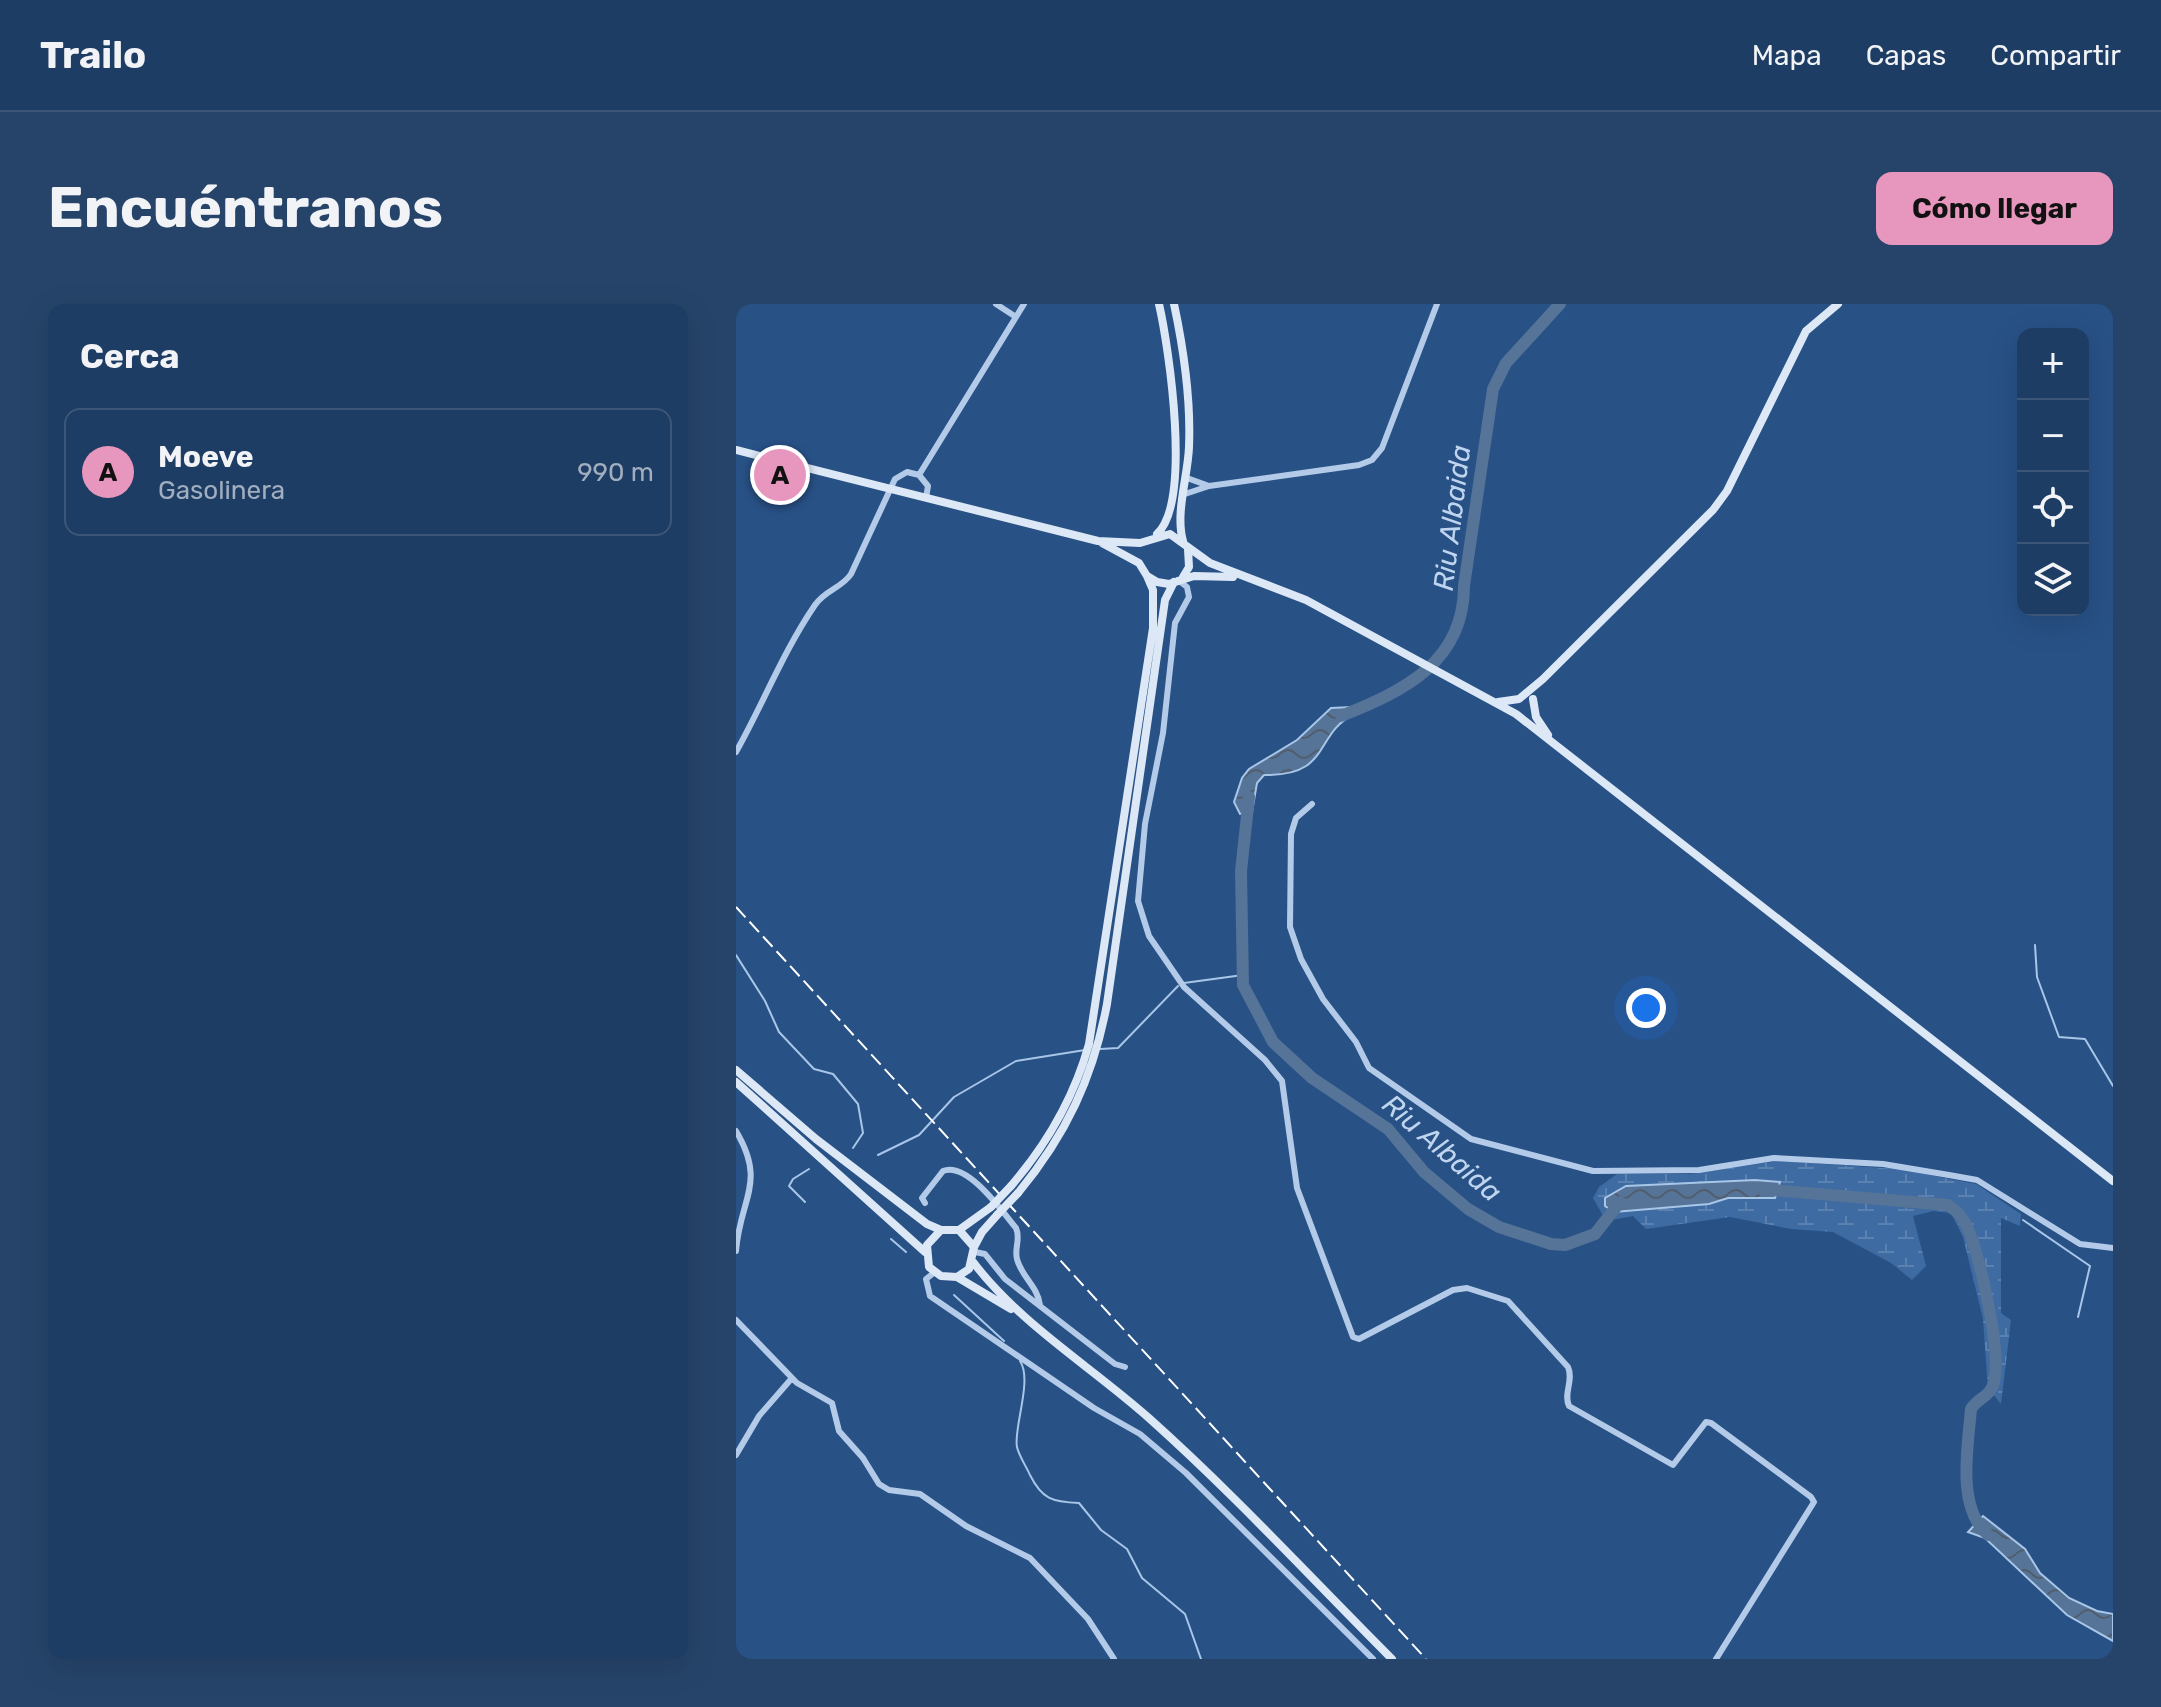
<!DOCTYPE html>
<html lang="es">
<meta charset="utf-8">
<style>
:root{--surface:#1e3d64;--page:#26446a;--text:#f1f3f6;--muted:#a1aebf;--line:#3c5678;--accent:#e797bd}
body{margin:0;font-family:Rubik,sans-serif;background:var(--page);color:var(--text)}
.controls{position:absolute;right:24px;top:24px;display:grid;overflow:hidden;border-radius:16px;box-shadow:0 8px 32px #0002}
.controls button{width:72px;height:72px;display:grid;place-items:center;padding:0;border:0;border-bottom:2px solid var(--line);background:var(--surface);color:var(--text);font:40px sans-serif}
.you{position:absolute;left:910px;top:704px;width:28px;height:28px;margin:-20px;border:6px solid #fff;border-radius:50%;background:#1a73e8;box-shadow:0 0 0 12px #1a73e833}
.badge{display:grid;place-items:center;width:52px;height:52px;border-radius:50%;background:var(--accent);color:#111;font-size:26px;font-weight:700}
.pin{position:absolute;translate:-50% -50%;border:4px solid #fff;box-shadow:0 2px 8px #0006}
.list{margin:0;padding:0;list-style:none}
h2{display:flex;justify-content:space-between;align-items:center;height:104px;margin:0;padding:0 32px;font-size:34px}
h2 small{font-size:26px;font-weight:400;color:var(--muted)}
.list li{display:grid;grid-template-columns:52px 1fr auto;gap:24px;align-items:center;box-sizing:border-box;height:128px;margin:0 16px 16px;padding:0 16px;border:2px solid var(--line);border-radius:16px}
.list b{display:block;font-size:30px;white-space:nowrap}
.list p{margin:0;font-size:26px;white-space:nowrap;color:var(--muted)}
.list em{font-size:26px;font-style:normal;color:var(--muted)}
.icon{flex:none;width:44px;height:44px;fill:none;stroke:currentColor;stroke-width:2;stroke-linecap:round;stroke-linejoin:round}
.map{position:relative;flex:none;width:1377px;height:1355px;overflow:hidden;border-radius:16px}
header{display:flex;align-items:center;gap:48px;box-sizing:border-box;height:112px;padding:0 40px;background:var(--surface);border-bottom:2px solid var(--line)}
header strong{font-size:38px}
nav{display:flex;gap:44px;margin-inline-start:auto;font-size:28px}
.intro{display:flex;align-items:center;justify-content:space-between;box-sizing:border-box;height:192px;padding:0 48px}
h1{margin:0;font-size:56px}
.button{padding:20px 36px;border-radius:16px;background:var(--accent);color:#111;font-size:28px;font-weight:700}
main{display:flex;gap:48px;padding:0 48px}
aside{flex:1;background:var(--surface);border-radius:16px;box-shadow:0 8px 32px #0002}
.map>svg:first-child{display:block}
.wetland{fill:url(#wetland-marsh)}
.water{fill:url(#water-waves);stroke:#a8c6e8;stroke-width:2}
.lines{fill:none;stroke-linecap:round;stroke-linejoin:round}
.stream{stroke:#a8c6e8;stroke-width:2}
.river{stroke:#567398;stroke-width:12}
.street{stroke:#b3cbe8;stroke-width:6}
.secondary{stroke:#dde8f7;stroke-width:8}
.rail{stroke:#fff;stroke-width:2;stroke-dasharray:14 6;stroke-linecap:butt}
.secondary-bridge{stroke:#dde8f7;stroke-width:8}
.labels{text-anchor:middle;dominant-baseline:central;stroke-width:7;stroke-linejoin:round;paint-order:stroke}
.water-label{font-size:28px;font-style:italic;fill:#bfd5ef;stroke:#285186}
</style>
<header>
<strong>Trailo</strong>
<nav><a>Mapa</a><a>Capas</a><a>Compartir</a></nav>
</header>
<div class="intro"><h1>Encuéntranos</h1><a class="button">Cómo llegar</a></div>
<main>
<aside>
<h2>Cerca<small></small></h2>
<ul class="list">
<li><span class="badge">A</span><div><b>Moeve</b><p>Gasolinera</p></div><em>990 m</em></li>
</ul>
</aside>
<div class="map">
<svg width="1377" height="1355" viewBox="0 0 1377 1355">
<defs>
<pattern id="wetland-marsh" width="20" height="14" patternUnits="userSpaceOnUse" patternTransform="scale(2)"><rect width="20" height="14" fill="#3d6ba2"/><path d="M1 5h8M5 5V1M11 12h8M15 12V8" fill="none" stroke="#5a81b0"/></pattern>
<pattern id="water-waves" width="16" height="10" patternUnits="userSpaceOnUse" patternTransform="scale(2)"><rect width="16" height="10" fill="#567398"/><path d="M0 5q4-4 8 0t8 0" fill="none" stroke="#505e6e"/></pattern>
</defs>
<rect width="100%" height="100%" fill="#285186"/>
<!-- wetland -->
<path class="wetland" d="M1042,857l121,8 77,15 45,30 -1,12 -19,-8v95l10,7 -10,84 -13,-16 -5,-69 -20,-82 -12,-24 -18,-2 -20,5 13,50 -14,14 -21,-17 -58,-31 -42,-3 -61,-12 -84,12 -13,-13 -27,5 -13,-23 6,-11 18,-13h73z"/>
<!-- water -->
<path class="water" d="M616,403l2,7c-41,21 -22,62 -90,61l-7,8 -5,29 -12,2 -6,-12 8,-24 7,-9 48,-29 34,-32z
M1019,876l25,2 -5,16h-47l-19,6 -95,8 -9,-6v-8l21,-12z
M1247,1212l42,33 15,24 29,25 28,13 16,3v27l-46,-26 -82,-77 -17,-6z"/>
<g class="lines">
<!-- stream -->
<path class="stream" d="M1299,641l2,32 22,60 26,2 28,47
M0,651l29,46 14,31 35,37 19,5 25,30 5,29 -10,15
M448,679l59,-8
M364,745l18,-1 60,-62
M142,851l41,-20 35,-38 62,-36 69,-11
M69,898l-16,-16 4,-7 16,-10
M1287,916l67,46 -12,51
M155,935l15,13
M218,991l50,46
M284,1057c13,19 -7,68 -3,86 2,9 9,19 13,28 12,24 22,27 49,28l22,27 26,19 15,29 43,36 16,45"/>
<!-- river -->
<path class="river" d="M605,412c63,-25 123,-54 123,-130l29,-197 13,-26 54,-59
M513,493l-8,74 2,114 30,57 39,36 76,51 36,43 44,37 31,18 52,17 14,1 30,-11 25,-32
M1025,885l187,16c9,6 16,13 20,24 12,30 34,122 26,153 -3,14 -16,16 -23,27 -3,38 -15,98 17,126"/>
<!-- street -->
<path class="street" d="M260,0l20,13
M183,171l105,-171
M451,174l22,8
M449,190l24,-8 150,-21 13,-5 10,-12 55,-144
M442,276l9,7 2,10 -14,26 -12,110 -18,91 -7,77 11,35 35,51 81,73 17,21 15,107 56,149 6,2 94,-49 14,-2 41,13 60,66c6,14 -5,26 1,39l104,59 33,-43 5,1 100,74 3,5 -98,157
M0,448c27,-48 48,-102 79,-147 10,-15 27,-17 36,-31l44,-95 12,-7 12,3 9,11 -2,12
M576,500l-16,14 -5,16 -1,93 11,32 22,40 33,43 13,26 102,71 122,32 106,-1 75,-12 109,6 66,11 28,5 103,64 33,4
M0,827c31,52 4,67 0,120
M189,899l-3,-5 21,-27c24,-10 59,40 73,57 5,11 -2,20 1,31 4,17 21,28 23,46
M239,948l10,2 20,25 110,85 10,3
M199,968l-9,7 4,17 164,112 46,26 46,39 187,186
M0,1016l61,63 35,20 7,28 24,27 16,26 10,6 31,4 46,32 64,32 58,61 26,40
M0,1151l23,-39 33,-38"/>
<!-- secondary -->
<path class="secondary" d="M438,0c10,47 17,95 15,143 -1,29 -14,66 -6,94
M0,146l362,91 42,2 30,-9 40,29 96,37 210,114 597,467
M421,230c35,-32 12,-186 2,-230
M366,239l37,20 8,13 10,6 12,2 25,-8 39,1
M447,273l6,-10 -1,-18
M797,395l3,18 12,18
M762,398l21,-3 24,-20 170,-169 14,-19 79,-160 32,-27
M0,766l80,69 111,85 14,6
M0,778l189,170
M275,882c37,-43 63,-88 78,-142l64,-416v-38l-6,-14
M282,889c48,-58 75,-115 89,-189l58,-404 9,-18
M223,926l32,-23
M238,943l8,-15 16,-18
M237,958c48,63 119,105 177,157 85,76 162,160 242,240
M221,973l12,-8 5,-22 -15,-17h-18l-14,15 2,22 12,9 16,1 54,32"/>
<!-- rail -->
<path class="rail" d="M0,603l690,752"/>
<!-- secondary-bridge -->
<path class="secondary-bridge" d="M255,903l20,-21
M262,910l20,-21"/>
</g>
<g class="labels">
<!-- water labels -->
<g class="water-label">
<text transform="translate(716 214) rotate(-83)">Riu Albaida</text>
<text transform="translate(706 844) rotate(41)">Riu Albaida</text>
</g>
</g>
</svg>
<div class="controls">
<button>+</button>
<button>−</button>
<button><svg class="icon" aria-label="locate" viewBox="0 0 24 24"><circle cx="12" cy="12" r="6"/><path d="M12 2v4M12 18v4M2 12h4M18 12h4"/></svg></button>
<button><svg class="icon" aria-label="layers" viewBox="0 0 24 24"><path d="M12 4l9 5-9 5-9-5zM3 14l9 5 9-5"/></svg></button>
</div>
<div class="you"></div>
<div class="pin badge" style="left:44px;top:171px">A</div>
</div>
</main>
